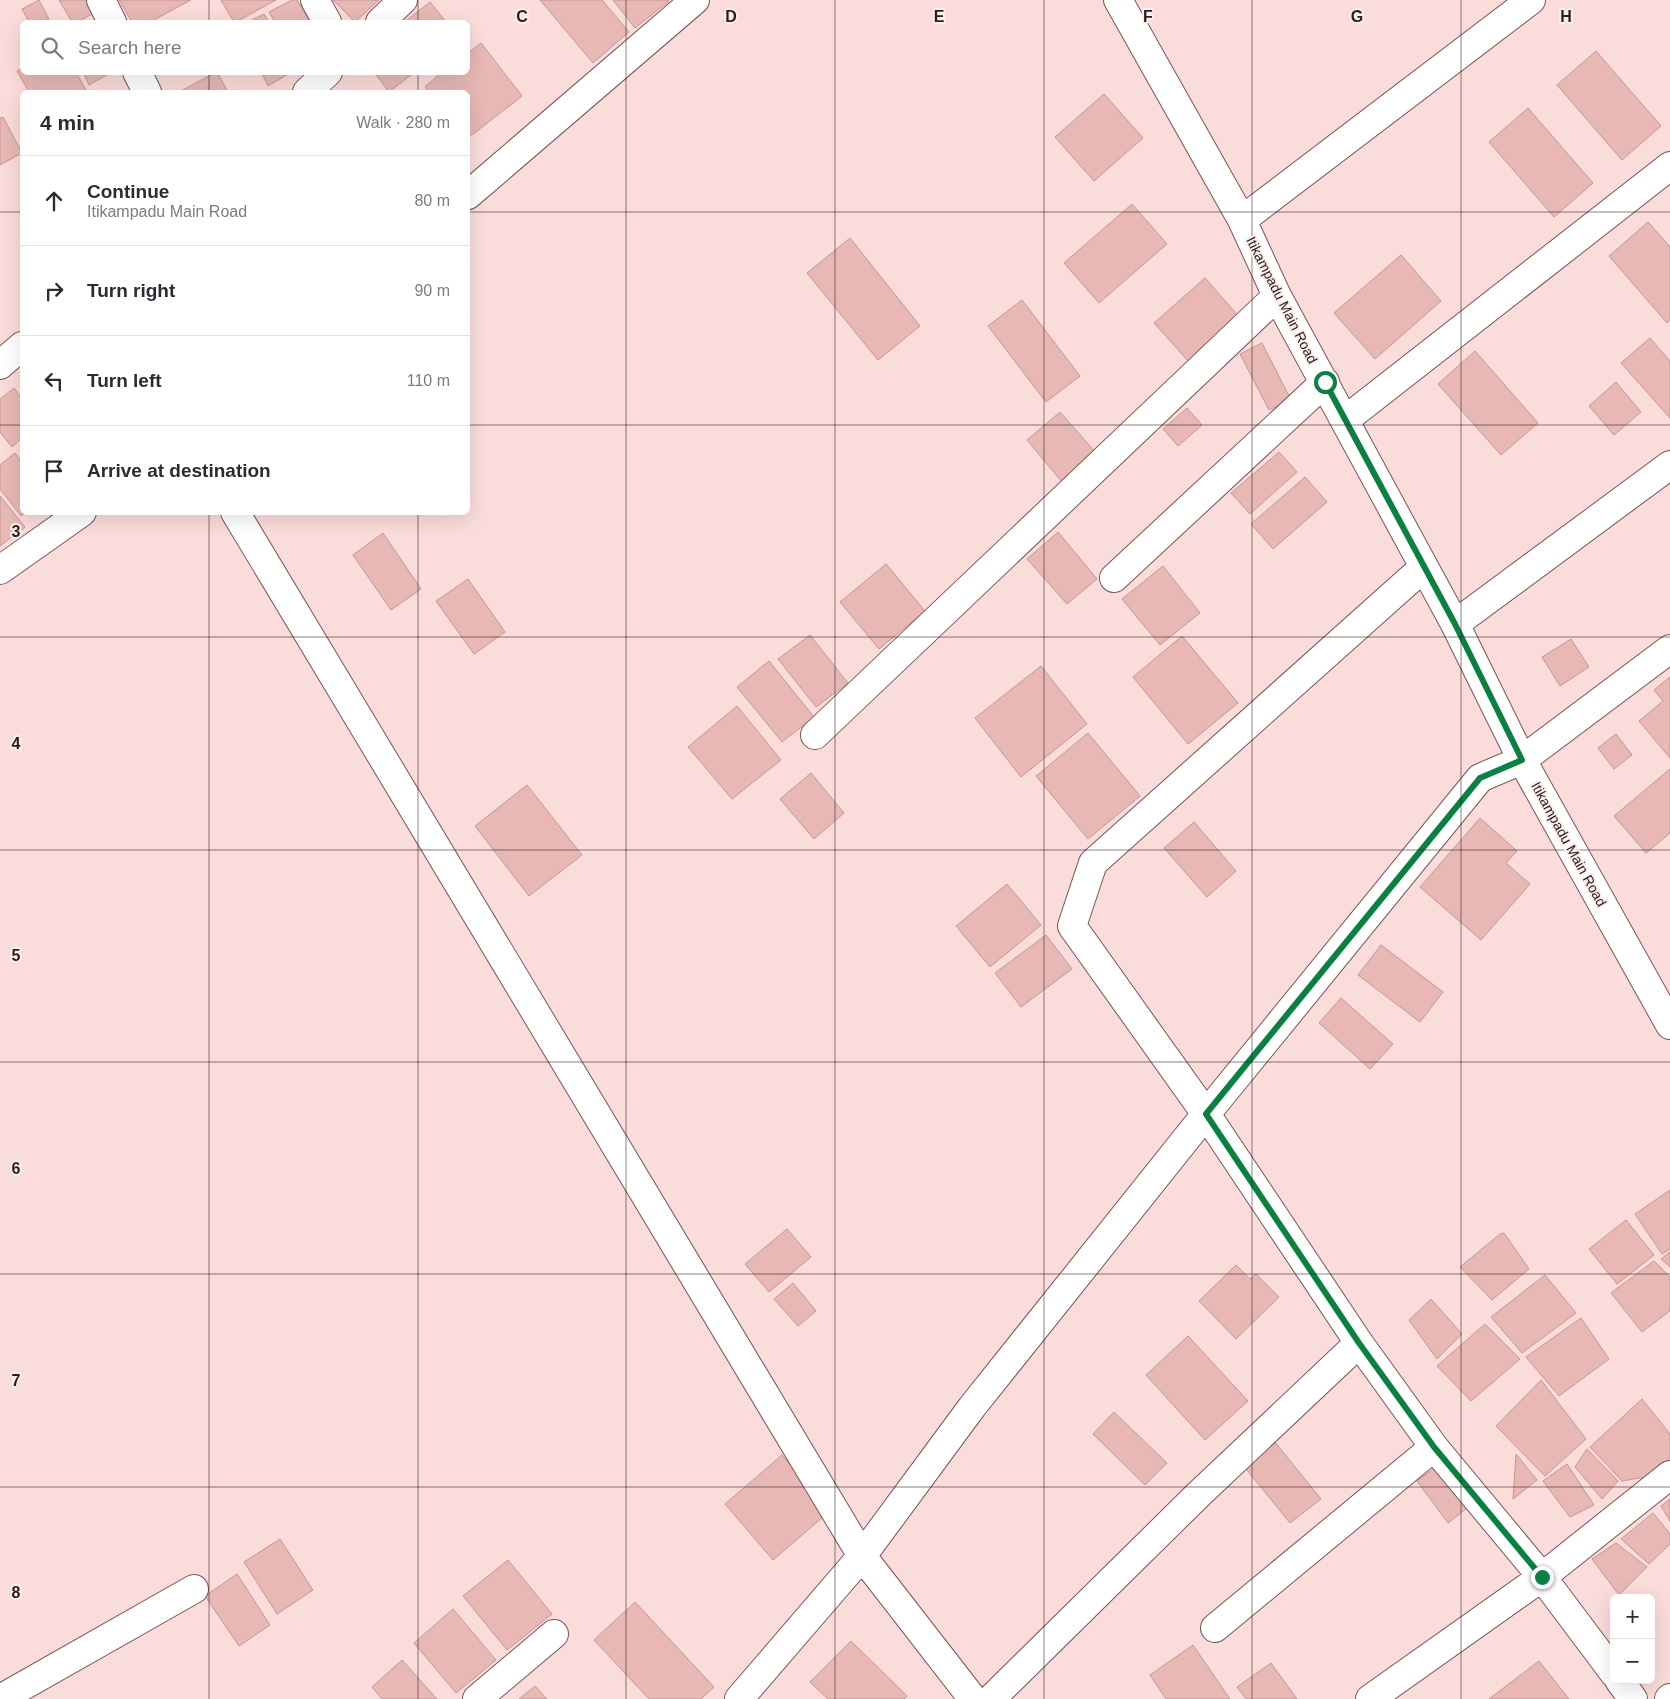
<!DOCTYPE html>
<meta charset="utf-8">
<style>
:root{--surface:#fff;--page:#f2f2f3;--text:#2b2b33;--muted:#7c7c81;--line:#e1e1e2}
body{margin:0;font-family:Arial,sans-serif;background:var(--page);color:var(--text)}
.controls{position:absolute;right:15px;bottom:15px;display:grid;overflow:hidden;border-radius:8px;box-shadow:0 5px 20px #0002}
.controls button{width:45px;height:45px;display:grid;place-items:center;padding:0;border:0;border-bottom:1px solid var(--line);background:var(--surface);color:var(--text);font:25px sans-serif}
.stop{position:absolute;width:15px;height:15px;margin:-11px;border:4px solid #0b8043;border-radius:50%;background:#fff}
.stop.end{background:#0b8043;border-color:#fff;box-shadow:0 1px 5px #0008}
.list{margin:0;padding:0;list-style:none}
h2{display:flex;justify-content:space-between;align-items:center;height:65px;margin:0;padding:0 20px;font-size:21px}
h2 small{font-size:16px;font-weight:400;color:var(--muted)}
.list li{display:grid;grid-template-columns:32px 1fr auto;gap:15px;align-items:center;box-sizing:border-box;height:90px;padding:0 20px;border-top:1px solid var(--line)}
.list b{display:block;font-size:19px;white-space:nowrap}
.list p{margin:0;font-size:16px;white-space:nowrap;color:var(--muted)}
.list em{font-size:16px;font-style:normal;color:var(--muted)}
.icon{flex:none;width:28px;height:28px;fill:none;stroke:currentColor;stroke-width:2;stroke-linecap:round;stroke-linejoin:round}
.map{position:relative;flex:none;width:1670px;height:1699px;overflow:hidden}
.search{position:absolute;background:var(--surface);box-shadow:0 5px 20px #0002;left:20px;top:20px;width:450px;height:55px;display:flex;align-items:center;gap:12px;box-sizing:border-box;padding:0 18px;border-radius:8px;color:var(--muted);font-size:19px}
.panel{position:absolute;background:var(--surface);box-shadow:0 5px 20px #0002;left:20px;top:90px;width:450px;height:425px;border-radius:8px}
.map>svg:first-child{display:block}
.building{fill:#e7b8b4;stroke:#c49693}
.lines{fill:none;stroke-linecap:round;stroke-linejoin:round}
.minor-casing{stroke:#7c5350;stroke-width:30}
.minor{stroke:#fff;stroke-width:28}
.route{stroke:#0b8043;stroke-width:6}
.grid{fill:none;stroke:#2c1b1a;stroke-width:1;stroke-opacity:0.55}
.labels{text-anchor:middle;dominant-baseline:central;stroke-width:4;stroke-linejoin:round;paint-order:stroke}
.street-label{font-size:14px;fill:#2c1b1a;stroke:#f9efee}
.grid-label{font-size:16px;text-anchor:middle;font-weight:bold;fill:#2c1b1a;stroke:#f9efee;stroke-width:4;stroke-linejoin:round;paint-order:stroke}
</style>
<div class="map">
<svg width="1670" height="1699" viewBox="0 0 1670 1699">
<rect width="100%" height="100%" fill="#fadcda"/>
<!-- building -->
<path class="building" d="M39,0l10,19 -7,3h-13l-7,-13z
M59,0h38l5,9 -25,13h-5z
M119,0h72l-41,22h-18z
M221,0h55l-40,22h-2z
M292,0h5l13,22h-35l-6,-10z
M333,0h46l-24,22z
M540,0h62l27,32 -36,31z
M613,0h55l1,1 -34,27z
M430,2l16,20h-37l-2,-2z
M264,14l5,8h-21z
M481,43l41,53 -54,42v-46h-39l-4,-5 17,-15h26v-19z
M1596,51l65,75 -39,34 -65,-75z
M22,68v4h54l11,20h-58l-12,-21z
M83,72h29l-23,13z
M217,72l11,20h-49l37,-20z
M261,72h31l-24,14z
M374,72h41l-26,20z
M1104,94l39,44 -49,43 -39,-44z
M1528,108l65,75 -39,34 -65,-75z
M3,117l19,36 -22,12v-47z
M1132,204l35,40 -68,59 -35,-40z
M1648,222l22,25v73l-3,3 -58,-67z
M850,238l70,88 -42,34 -71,-87z
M1401,255l40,46 -66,58 -41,-46z
M1205,278l35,40 -50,45 -36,-40z
M1022,300l58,76 -34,26 -58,-76z
M1650,338l20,23v57l-49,-55z
M1262,343l29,57 -22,10 -29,-56z
M1475,351l63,72 -37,32 -63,-71z
M1616,382l25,30 -27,23 -25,-29z
M14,388l8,11v39l-10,9 -12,-15v-33z
M1187,408l15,17 -24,21 -15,-17z
M1060,412l36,41 -34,29 -35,-42z
M1279,452l18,20 -47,42 -19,-21z
M15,453l7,10v49h4l-5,4 -21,-27v-24z
M1305,477l22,25 -54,47 -22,-25z
M0,496l25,31 -25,19z
M1058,532l39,47 -30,25 -40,-45z
M383,533l38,56 -30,21 -38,-55z
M886,564l39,47 -46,38 -39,-47z
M1163,566l37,47 -40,32 -38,-46z
M468,579l37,53 -31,22 -38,-53z
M810,635l38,48 -32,24 -38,-48z
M1182,636l56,67 -50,41 -55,-67z
M1571,639l18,28 -29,19 -18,-29z
M769,661l45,56 -32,25 -45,-55z
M1041,666l46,58 -66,53 -46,-59z
M1670,677v81l-31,-37 24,-20 -9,-11z
M737,706l44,54 -49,39 -44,-52z
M1088,733l52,63 -52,43 -52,-63z
M1616,734l16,21 -18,14 -16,-21z
M1670,769v64l-24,20 -32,-37z
M811,773l33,40 -30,26 -34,-40z
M527,785l55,70 -53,41 -54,-70z
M1480,818l37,33 -11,12 24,21 -49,56 -61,-53z
M1194,822l42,49 -29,26 -43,-49z
M1007,884l34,41 -51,42 -34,-41z
M1046,935l26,34 -51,38 -26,-34z
M1381,945l62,47 -23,30 -62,-47z
M1341,998l52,46 -23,25 -51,-46z
M1670,1190v59l-8,5 -27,-40z
M1626,1220l28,35 -37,29 -28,-35z
M787,1229l24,28 -42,35 -24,-28z
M1504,1233l25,36 -37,31 -32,-33 40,-33z
M1670,1252v15l-9,-8z
M1654,1261l16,16v34l-28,21 -31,-39z
M1236,1265l14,14 6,-5 23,23 -43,42 -37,-38z
M1545,1275l31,38 -54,40 -31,-36z
M793,1283l23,28 -18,15 -24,-27z
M1431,1299l31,35 -25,25 -28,-39z
M1581,1318l28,41 -50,37 -33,-39z
M1485,1324l35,35 -49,42 -34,-35z
M1188,1336l60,65 -43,39 -59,-65z
M1541,1380l45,59 -41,37 -49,-50z
M1642,1399l28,35v23l-13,18 -35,6 -32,-34z
M1114,1412l53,51 -22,22 -52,-51z
M1274,1441l47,58 -31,24 -47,-58z
M1587,1449l31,32 -16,18 -27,-32z
M1516,1454l21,26 -24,19z
M782,1455l48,56 -57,49 -48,-56z
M1567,1464l27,41 -24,12 -27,-36z
M1436,1467l31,41 -19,15 -31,-42z
M1670,1499v22l-9,-15z
M1653,1513l17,21v10l-21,20 -28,-25z
M280,1539l33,51 -36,24 -33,-52z
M1616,1543l31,24 -28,28 -27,-36z
M508,1560l44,54 -45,36 -44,-54z
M237,1574l33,51 -31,21 -34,-50z
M635,1602l79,85 -13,12h-52l-55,-59z
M453,1609l43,51 -40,33 -42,-50z
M851,1641l56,55 -3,3h-76l-18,-17z
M1193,1645l37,54h-64l-16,-24z
M402,1660l35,39h-55l-10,-12z
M1539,1661l30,38h-80z
M1271,1663l26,36h-51l-9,-12z
M535,1686l12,13h-28z"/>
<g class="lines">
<!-- minor casing -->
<g class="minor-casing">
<path id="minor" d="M101,0l11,22
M315,0l12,22
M1118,0l124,220 35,76 178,328 67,136 148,265
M380,22l23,-22
M137,72l10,20
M307,92l21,-20
M468,195l227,-195
M1242,220l289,-220
M0,365l22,-19
M1345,420l325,-254
M235,512l627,1044 111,143
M1424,567l-331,296 -21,63 134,188 153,229 75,104 108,130 72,96
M0,570l82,-58
M1114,578l211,-196
M1455,624l215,-159
M815,735l462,-439
M1215,1628l219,-181
M1619,1680l14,19
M0,1699l194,-110
M477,1699l77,-65
M739,1699l123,-143 110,-149 234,-293 274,-336 42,-18 148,-111
M991,1699l207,-204 161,-152
M1370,1699l172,-122 128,-102
M1669,1699l1,-1"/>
</g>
<!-- minor -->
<use href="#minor" class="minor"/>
</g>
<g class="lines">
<!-- route -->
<path class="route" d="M1325,382l130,242 67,136 -42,18 -274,336 153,229 75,104 108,130"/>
</g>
<!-- grid -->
<path class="grid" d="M209,0v22M418,0v22M626,0v1699M835,0v1699M1044,0v1699M1252,0v1699M1461,0v1699M209,72v20M418,72v20M0,212h22M468,212h1202M0,425h22M468,425h1202M209,512v1187M418,512v1187M0,637h1670M0,850h1670M0,1062h1670M0,1274h1670M0,1487h1670"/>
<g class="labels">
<!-- street labels -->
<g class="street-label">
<text transform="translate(1282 300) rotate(63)">Itikampadu Main Road</text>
<text transform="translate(1569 844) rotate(61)">Itikampadu Main Road</text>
</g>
</g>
<g class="grid-label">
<text x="522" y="22">C</text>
<text x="731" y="22">D</text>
<text x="939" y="22">E</text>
<text x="1148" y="22">F</text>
<text x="1357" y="22">G</text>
<text x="1566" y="22">H</text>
<text x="16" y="537">3</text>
<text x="16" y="749">4</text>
<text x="16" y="961">5</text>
<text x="16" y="1174">6</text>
<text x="16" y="1386">7</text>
<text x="16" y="1598">8</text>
</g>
</svg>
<div class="controls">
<button>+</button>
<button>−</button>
</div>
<div class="stop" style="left:1325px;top:382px"></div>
<div class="stop end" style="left:1542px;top:1577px"></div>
<div class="search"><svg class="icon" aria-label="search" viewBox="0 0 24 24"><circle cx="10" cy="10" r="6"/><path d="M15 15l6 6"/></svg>Search here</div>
<section class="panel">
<h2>4 min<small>Walk · 280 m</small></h2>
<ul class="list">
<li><svg class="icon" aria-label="ahead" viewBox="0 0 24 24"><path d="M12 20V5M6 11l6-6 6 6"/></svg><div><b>Continue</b><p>Itikampadu Main Road</p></div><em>80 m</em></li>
<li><svg class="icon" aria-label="right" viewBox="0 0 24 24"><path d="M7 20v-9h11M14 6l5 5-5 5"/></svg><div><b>Turn right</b></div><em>90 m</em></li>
<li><svg class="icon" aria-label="left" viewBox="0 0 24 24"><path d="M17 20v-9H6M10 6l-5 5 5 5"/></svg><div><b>Turn left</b></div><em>110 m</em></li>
<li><svg class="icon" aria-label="arrive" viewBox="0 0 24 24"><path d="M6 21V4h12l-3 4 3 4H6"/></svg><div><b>Arrive at destination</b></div></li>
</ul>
</section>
</div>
